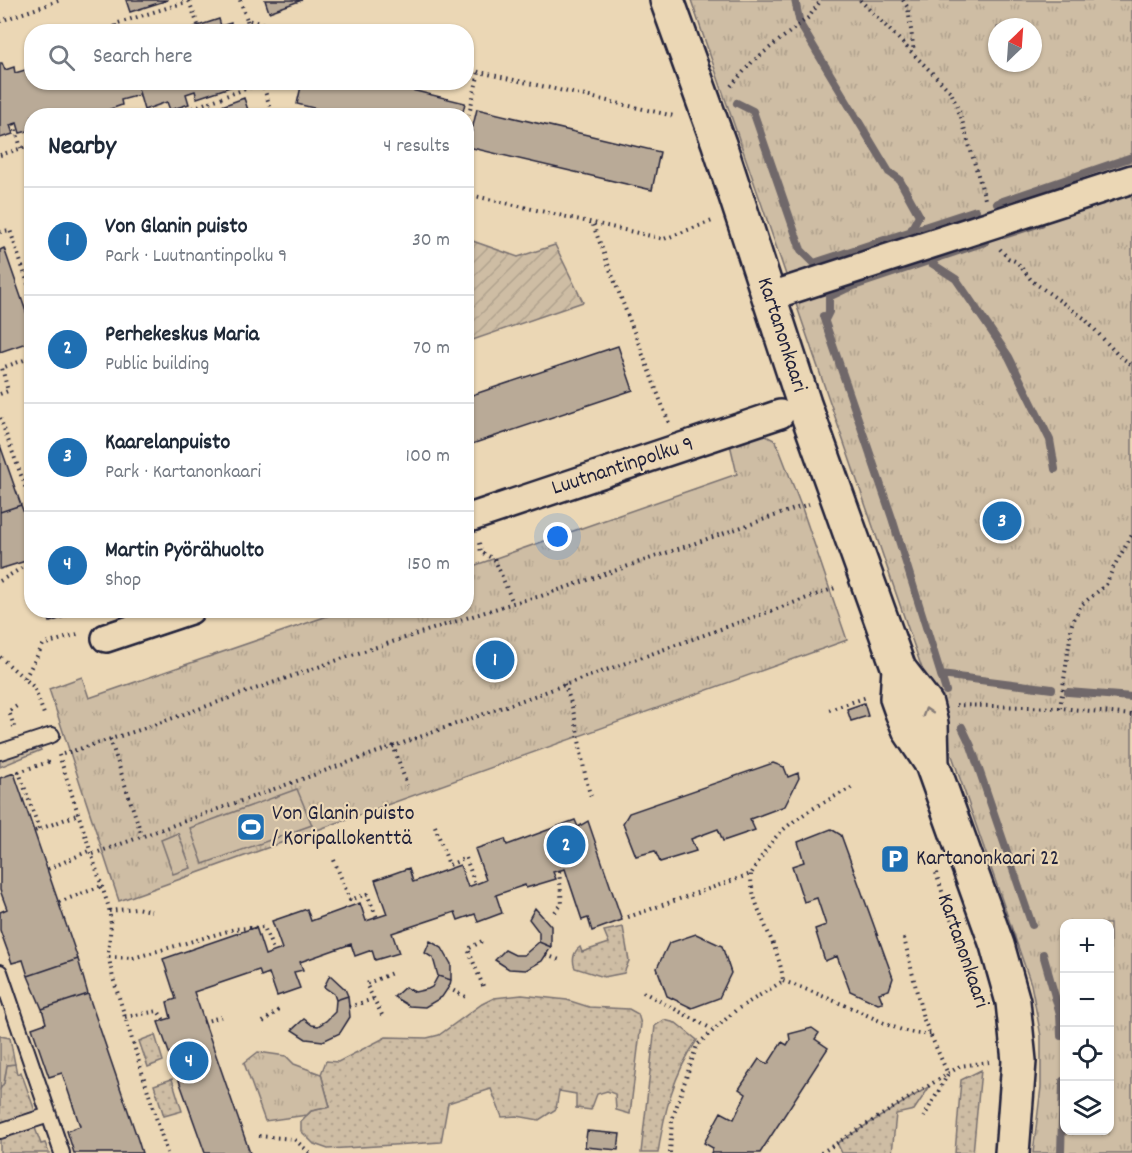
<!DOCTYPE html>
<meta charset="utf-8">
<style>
:root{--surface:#fff;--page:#f6f6f7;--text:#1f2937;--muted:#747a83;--line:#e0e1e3;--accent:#1f6fb2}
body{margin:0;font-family:Dekko,sans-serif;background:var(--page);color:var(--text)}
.controls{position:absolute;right:18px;bottom:18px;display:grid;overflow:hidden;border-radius:12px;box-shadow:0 2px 4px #0004}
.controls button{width:54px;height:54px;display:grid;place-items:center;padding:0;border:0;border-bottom:2px solid var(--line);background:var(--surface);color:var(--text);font:30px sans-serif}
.compass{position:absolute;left:988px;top:18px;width:54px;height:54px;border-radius:50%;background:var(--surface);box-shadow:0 2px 4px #0004;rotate:25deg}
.you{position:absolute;left:558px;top:537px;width:21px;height:21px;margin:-15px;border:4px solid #fff;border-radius:50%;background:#1a73e8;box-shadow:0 0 0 9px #1a73e833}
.badge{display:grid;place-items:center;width:39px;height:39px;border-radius:50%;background:var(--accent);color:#fff;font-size:20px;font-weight:700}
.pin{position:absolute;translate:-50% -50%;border:3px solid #fff;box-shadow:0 2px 6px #0006}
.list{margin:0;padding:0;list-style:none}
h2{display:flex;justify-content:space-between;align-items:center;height:78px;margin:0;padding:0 24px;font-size:26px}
h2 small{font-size:20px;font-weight:400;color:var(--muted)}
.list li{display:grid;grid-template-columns:39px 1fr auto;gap:18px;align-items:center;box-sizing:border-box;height:108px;padding:0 24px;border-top:2px solid var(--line)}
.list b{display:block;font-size:22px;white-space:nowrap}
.list p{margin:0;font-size:20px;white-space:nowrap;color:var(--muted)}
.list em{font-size:20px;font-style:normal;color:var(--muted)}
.icon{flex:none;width:33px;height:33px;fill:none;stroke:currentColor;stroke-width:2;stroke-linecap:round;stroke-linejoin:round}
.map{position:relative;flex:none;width:1132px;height:1153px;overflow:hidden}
.search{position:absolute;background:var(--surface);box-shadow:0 2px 4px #0004;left:24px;top:24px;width:450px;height:66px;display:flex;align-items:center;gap:15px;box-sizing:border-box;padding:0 21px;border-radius:24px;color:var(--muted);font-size:22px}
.panel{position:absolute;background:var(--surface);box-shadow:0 2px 4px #0004;left:24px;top:108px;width:450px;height:510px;border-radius:24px}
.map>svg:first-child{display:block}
.grass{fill:url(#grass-dots);stroke:#787070;stroke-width:1.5}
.park{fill:url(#park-tufts);stroke:#787070;stroke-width:1.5;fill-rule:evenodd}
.garden{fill:url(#garden-furrows);stroke:#787070;stroke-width:1.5}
.pitch{fill:#cebda4;stroke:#787070;stroke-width:1.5}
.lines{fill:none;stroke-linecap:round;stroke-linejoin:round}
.stream{stroke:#70686a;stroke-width:8}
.building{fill:#b9aa97;stroke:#22223b;stroke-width:1.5}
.service-casing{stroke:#22223b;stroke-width:18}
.minor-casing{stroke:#22223b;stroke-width:32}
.tertiary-casing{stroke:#22223b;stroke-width:38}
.path{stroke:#22223b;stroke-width:4;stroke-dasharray:1.5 4.5;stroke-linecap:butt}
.service{stroke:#ebd7b5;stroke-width:14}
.minor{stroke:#ebd7b5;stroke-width:27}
.tertiary{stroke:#ebd7b5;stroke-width:33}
.oneway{stroke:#867c78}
.labels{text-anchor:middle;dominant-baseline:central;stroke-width:4.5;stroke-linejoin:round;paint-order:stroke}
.street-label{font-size:22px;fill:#22223b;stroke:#ebd7b5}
.poi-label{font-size:22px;fill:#22223b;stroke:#ebd7b5;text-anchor:start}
</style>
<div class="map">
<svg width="1132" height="1153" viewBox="0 0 1132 1153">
<defs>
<pattern id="grass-dots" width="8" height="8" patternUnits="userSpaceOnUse" patternTransform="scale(1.5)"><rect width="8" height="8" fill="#cebda4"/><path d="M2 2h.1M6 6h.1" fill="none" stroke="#b1a28e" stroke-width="1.8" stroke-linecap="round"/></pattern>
<pattern id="park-tufts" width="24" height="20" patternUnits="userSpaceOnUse" patternTransform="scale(1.5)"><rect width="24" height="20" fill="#cebda4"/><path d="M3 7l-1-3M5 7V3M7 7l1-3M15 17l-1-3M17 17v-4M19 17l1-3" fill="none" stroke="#b1a28e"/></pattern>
<pattern id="garden-furrows" width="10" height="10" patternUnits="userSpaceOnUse" patternTransform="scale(1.5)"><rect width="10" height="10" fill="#cebda4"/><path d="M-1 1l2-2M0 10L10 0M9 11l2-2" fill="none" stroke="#b1a28e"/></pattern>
</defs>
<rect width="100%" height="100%" fill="#ebd7b5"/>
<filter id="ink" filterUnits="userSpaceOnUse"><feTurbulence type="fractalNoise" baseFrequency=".0167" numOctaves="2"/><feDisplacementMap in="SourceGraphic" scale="12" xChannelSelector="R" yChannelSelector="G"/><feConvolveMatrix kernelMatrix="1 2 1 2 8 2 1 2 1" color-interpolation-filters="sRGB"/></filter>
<g filter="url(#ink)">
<!-- grass -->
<path class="grass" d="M39,746l2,4 -41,17v-7z
M623,927l6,34 -5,12 -20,4 -29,-9c-3,-7 -2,-16 5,-21l2,5 27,-9 -5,-12z
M522,995l45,5 22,7 40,2 9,5 3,10 -11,90 -14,-4 -1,-16 -8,-3 -10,3 -6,16 -15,-2v-14l-17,-3 -3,18 -17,11 -22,-4 -15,1 -11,-28 -43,14 -7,39 -113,7 -14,-5 -13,-13v-10l10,-10 19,-4 -9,-33 5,-13 12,1 48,-25 41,1 12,-3 43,-31 12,-6z
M664,1020l12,3 21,17c-23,34 -33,72 -39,113h-17l14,-127z
M155,1035l8,26 -15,6 -9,-26z
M7,1064h8l2,10 4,-2 14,39 -35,13v-35l4,-6z
M981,1070l-8,83h-18l6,-73z
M172,1079l10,32 -18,5 -10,-31z
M930,1086l-16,24 -18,4 -4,39h-50l-5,-10z
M35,1128l6,16 4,-1 4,10h-49v-14z"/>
<!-- park -->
<path class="park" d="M691,0h441v1153h-99l8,-66v-51l-10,-52zM997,27h36v36h-36zM1064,924h46v206h-46z
M762,434l14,7 27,70 44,129 -728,261 -70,-212 33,-12 7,21 253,-87 124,-1 1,-42 270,-94 -8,-34z
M0,1036l10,2 5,26 -8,1 -3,18 -4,6z
M258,1052l28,4 8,8 27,10 9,33 -19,4 -4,4 -42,6 -21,-58z"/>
<!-- garden -->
<path class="garden" d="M467,239l51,18 37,-12 28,57 -116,40z"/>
<!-- pitch -->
<path class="pitch" d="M297,789l15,36 -109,39 -13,-36z
M178,833l13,35 -18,6 -12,-34z"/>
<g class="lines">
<!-- stream -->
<path class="stream" d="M795,0l5,24 89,148 10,7 20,36 -9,17
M737,103l16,8 48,139 13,13 162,-53
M997,203l135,-46
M1004,235l37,-12
M928,261l28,18 53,78 41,83 5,29
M823,316l69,202 54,173
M825,320l4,-8v-15l19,-9 137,-46
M941,675l111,14
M1068,692l64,5
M962,727l9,19 61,179
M1043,954l17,60 1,22
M1061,1153l2,-72"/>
</g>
<!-- building -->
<path class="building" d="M126,0h42l-38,12z
M265,0h37l-33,12z
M219,19l2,7 10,-3 2,9h-53z
M0,63h2l3,7 9,-3 1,6 17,-5v14h104l4,13 -19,5 1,5 -17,6 2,3 -4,2h-71v14l-12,3 -3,-10 -7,2 3,9 -13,4z
M136,82h100v3l-39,13 -2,-7 -9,3 3,10 -19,6 -3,-8 -23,8z
M302,82h77l86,21 -3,13h-116l-49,-12z
M244,98l6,18h-53v-1z
M477,109l183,43 -8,38 -184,-43z
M4,248l28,81v12l-32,11v-102z
M618,346l15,44 -167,56v-49z
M0,445l21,60 -21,7z
M21,505l11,31v32l-3,-8 -29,9v-57z
M46,610h39l-35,12z
M864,703l4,13 -17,5 -4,-12z
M773,763l11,4 4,10 10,-4 1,5 -14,28 -35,13 5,11 -32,11 -5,-12 -27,10 5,12 -36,11 -5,-11 -19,5 -13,-33 6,-10z
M14,773l64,186 -50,17 -5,-16 -11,3 -12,-33v-18l7,-3 -7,-19v-112z
M575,820l3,7 10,-6 34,99 -30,11 -4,-13 -6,2 -17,-51 -12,3 3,7 -30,9 -1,-3 -29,10 6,18 -24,9 -3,-8 -17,6 -3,-8 -63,21 7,20 -24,7 -3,-10 -17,6 -4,-12 -51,18 3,8 -9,2 6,16 -23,8 -8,-23 -8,3 -2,-6 -65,22 56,161h-45l-47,-131 13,-4 -4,-16 9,-3 -13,-40 93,-32 9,28 17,-6 -10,-28 35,-12 4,12 49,-18 6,18 21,-7 -12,-34 34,-12 4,14 47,-17 8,22 18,-7 -11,-31 30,-10 2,6z
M831,829l10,6 52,143 -4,12 -10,3 4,10 -5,1 -28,-13 -13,-35 -12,5 -10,-32 11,-4 -9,-27 -13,4 -12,-36 12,-4 -6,-20z
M535,908l16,18v21l-12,-5v-10l-10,-13z
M696,934l26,12 9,27 -12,25 -27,10 -25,-12 -10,-28 12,-25z
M430,941l12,7 9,16v16l-13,-4 -5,-18 -8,-5z
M539,942l12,5 -9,14 -16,9 -17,-1 -14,-9 10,-10 10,5h9z
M78,959l10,35 -46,15 -14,-33z
M330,975l15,14 3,7 -12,4 -2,-6 -10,-7z
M438,976l13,4 -1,5 -8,12 -17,10 -16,-1 -15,-9 11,-10 10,5 13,-3 4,-2z
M88,994l49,143 5,16h-68l-7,-22 13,-5 -18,-53 -13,4 -17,-49 14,-5 -4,-14z
M348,996l2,21 -10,16 -17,8 -17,-2 -14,-9 12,-11 8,6 6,1 8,-5 9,-9 1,-12z
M812,1028l7,5 -4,6 13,9 -68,105h-49l2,-5 -9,-5 17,-31 13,7 12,-25 -7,-5 20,-30 9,5 14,-22 5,3 3,-5 -1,-6z
M587,1131l33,3 -2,16 -33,-3z"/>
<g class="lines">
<!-- service casing -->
<g class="service-casing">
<path id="service" d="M0,752l52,-17
M0,972l62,181
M0,1131l49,-16"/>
</g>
<!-- minor casing -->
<g class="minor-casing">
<path id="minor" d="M768,297l364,-118
M466,519l314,-105
M106,638l84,-28"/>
</g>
<!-- tertiary casing -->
<g class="tertiary-casing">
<path id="tertiary" d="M667,0l52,144 85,260 95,265 27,35 5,20 1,40
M899,669l-2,29 5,14 8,19 22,33 65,181 16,57 6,59 -7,92"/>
</g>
<!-- path -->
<path class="path" d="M240,0l7,20 52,12
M860,0l91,92 10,25 24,82
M903,0l5,8 6,44
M189,1l9,24
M247,20l3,12
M0,21l61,-21
M116,32l-1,-8 74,-23
M466,69l208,47
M262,82l11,34
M731,86l22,-25 56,-44 12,-17
M170,116l92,-33
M14,124l7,24
M466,127l13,-55
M0,155l32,-10
M466,194l198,45 48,-18
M593,225l76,198
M0,232l10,-2 22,66
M1000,249l8,9 9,4 15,19 52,37 34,37 14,10
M0,394l8,-3 -6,-23 30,-11
M0,418l32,87
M479,543l2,9 14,8 18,43
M0,581l30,-18
M0,657l34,30 11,30
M25,678l18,-33 38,-12
M564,684c16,36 15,76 27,113
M956,705l104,3 72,7
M1060,708l12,-84 9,-19 25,-20 7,-17 19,-33
M829,710l38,-13
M14,727l-5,-16 8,-5
M110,739l32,97
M393,745l14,40
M63,754l73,-23 216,-76 161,-52 28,-7 268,-92
M59,755l50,153 2,17 -3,29 5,24 54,175
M435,826l14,39 17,-7 9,26
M39,829l-20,-57 29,-10 -2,-4
M35,831l44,-17
M93,854l742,-266
M334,860l16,40 17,-6 10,24
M48,869l43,-19
M936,873l42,127
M59,902l43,-16
M109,911l27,-3 15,3
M555,912l7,-8 -3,-33
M628,917l123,-43c9,-15 18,-31 31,-43 21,-19 48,-32 73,-45
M904,938l19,80 25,56 -24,43
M546,955l16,6
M109,957l24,1 102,-29 29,-2 10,25
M783,981c24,8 46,18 69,27 25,11 52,28 79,26
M483,986l-15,-37 16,-9
M448,988l18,9
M643,992l69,37
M349,1007l24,-8
M382,1015l-16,-31 26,-11
M125,1017l33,-6 6,9
M203,1022l18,-5
M263,1022l17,-13
M259,1136l35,3 16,14
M670,1153l2,-33 25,-75 39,-35 47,-29c-3,-37 -33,-73 -32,-107
M821,1153l139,-87 29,-4"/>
<!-- service -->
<use href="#service" class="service"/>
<!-- minor -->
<use href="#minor" class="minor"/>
<!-- tertiary -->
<use href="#tertiary" class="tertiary"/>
</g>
<!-- one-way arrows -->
<defs><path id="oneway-chevron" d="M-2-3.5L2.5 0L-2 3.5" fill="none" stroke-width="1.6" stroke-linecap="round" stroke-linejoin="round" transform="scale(1.5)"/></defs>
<use class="oneway" href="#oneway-chevron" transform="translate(927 712) rotate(-107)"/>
</g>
<!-- icons -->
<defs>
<g id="stadium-square" transform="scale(1.5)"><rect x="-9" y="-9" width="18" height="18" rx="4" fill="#1f6fb2" stroke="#ebd7b5"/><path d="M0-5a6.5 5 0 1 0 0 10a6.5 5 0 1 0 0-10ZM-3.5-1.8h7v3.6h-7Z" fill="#fff"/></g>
<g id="parking-square" transform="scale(1.5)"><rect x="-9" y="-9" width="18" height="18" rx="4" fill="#1f6fb2" stroke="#ebd7b5"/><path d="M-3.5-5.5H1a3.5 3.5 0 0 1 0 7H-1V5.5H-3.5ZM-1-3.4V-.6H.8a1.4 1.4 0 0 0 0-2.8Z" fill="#fff"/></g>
</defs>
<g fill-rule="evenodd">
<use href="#stadium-square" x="251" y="827"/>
<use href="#parking-square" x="895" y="859"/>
</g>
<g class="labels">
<!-- street labels -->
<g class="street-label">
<text transform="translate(781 335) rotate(72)">Kartanonkaari</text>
<text transform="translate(623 467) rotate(-18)">Luutnantinpolku 9</text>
<text transform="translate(962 951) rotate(71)">Kartanonkaari</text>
</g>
<!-- poi labels -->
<g class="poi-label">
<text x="272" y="814">Von Glanin puisto<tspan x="272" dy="25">/ Koripallokenttä</tspan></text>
<text x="916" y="859">Kartanonkaari 22</text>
</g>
</g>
</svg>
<div class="controls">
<button>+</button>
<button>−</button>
<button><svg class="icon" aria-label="locate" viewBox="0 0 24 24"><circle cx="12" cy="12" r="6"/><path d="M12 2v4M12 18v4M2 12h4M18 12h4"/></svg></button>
<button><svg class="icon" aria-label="layers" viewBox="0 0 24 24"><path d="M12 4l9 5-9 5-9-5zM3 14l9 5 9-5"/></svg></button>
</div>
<svg class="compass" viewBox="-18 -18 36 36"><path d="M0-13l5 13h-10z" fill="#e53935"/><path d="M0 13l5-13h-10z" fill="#747a83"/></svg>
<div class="you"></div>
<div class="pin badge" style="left:495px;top:660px">1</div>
<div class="pin badge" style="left:566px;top:845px">2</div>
<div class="pin badge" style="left:1002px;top:521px">3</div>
<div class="pin badge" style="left:189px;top:1061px">4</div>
<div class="search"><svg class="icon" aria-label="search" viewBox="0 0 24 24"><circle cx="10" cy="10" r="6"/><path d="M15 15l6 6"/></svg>Search here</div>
<section class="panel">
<h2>Nearby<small>4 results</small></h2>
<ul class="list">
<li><span class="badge">1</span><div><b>Von Glanin puisto</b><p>Park · Luutnantinpolku 9</p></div><em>30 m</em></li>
<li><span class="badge">2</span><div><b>Perhekeskus Maria</b><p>Public building</p></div><em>70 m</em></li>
<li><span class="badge">3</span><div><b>Kaarelanpuisto</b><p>Park · Kartanonkaari</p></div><em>100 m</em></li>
<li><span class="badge">4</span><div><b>Martin Pyörähuolto</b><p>Shop</p></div><em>150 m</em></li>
</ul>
</section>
</div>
